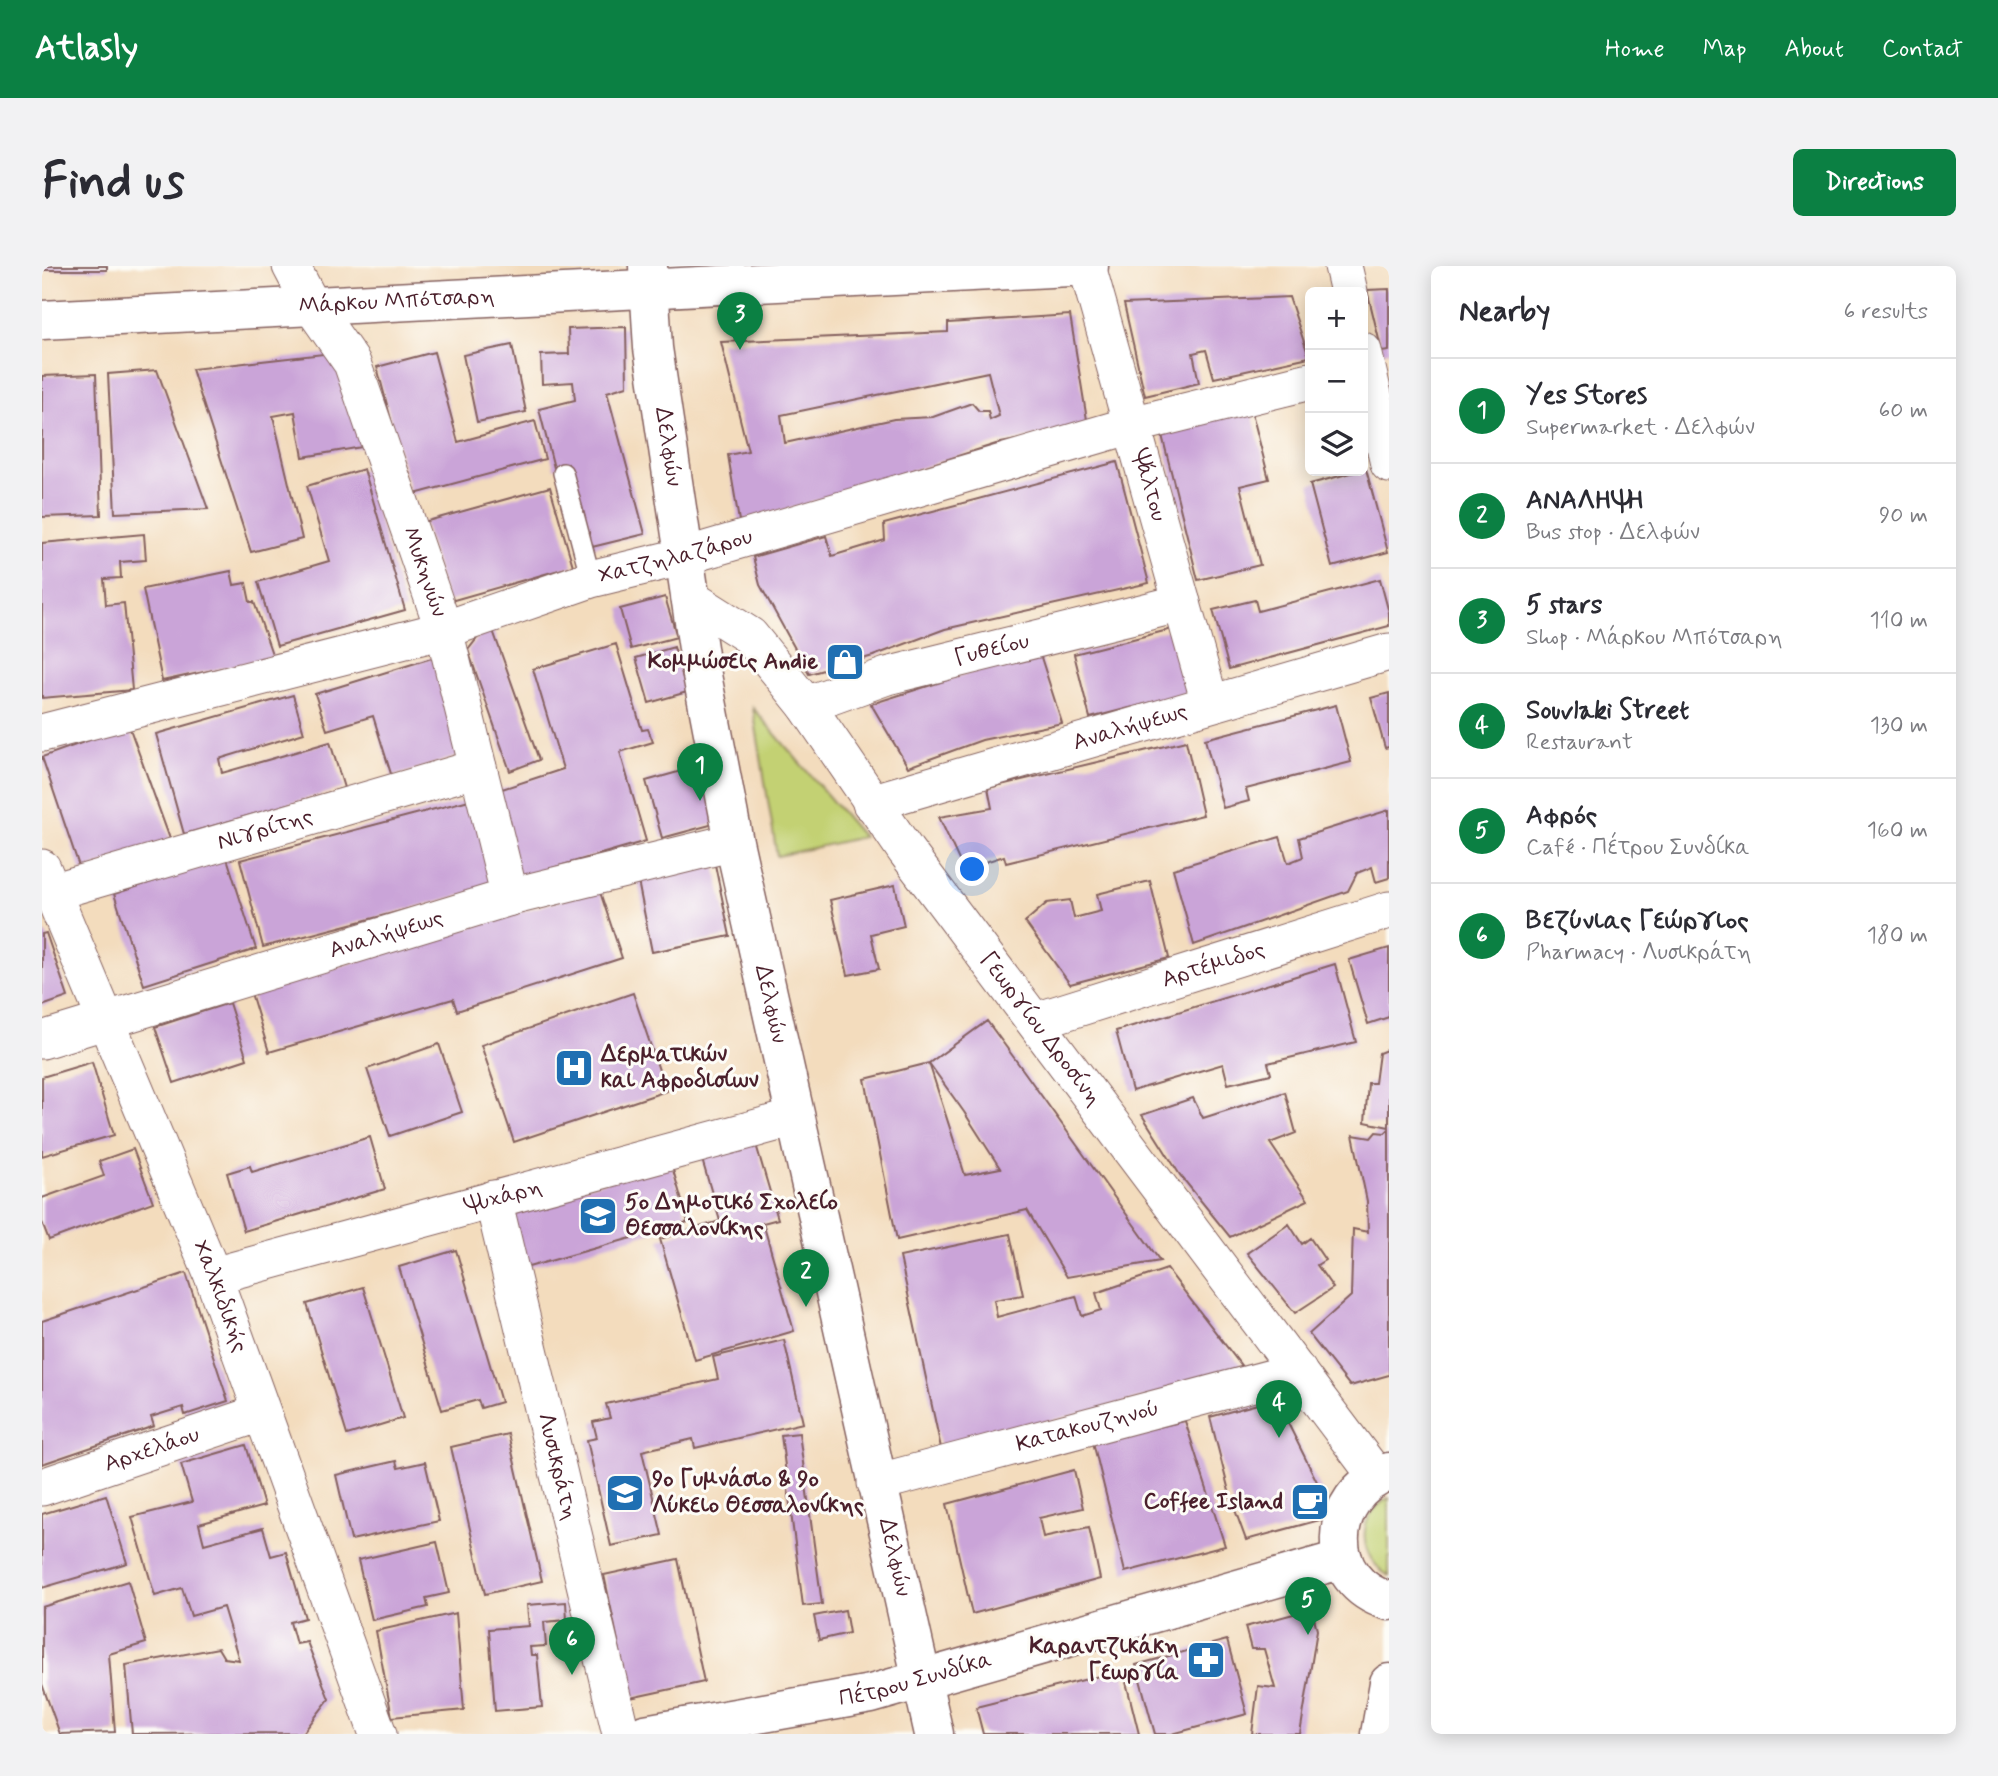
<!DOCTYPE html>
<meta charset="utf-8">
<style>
:root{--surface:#fff;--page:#f2f2f3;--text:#2b2b33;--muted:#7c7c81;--line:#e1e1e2;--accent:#0b8043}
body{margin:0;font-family:Mynerve,sans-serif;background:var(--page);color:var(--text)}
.controls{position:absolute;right:21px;top:21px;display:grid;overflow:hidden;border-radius:10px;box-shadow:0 4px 18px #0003}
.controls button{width:63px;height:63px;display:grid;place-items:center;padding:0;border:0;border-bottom:2px solid var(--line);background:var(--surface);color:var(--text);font:35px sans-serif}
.you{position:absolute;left:931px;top:604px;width:24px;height:24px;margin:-18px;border:5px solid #fff;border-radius:50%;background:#1a73e8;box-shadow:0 0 0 10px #1a73e833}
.badge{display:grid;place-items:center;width:46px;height:46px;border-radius:50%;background:var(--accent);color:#fff;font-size:23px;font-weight:700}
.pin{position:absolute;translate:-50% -58px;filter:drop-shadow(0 2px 4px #0008)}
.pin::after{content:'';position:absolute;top:37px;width:24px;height:21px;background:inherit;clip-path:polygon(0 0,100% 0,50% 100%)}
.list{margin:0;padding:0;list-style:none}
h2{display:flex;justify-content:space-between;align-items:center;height:91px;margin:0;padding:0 28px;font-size:30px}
h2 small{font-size:23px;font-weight:400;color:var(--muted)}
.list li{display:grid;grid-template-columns:46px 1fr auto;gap:21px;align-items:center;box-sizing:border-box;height:105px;padding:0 28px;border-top:2px solid var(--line)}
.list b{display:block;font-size:26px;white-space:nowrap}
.list p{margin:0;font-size:23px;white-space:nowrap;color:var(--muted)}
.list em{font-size:23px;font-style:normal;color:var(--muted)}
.icon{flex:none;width:38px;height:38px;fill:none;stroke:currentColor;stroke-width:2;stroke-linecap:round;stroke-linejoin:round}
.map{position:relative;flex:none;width:1347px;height:1468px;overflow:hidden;border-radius:10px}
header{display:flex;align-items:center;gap:42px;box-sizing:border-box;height:98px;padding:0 35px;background:var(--accent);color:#fff}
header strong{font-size:33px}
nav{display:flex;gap:38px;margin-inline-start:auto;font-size:24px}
.intro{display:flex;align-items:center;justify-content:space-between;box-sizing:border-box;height:168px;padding:0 42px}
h1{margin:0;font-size:49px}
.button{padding:18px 32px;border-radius:10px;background:var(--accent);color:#fff;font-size:24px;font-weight:700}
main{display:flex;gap:42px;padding:0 42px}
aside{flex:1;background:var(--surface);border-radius:10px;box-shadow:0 4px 18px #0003}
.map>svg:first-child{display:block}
.green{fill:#c3d173;stroke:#86784f;stroke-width:2}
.building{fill:#caa4d8;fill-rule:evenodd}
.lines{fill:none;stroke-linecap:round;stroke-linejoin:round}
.lane-casing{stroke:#85615e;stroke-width:22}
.street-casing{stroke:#85615e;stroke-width:39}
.secondary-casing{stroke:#85615e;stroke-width:41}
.lane{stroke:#fff;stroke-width:19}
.street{stroke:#fff;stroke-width:37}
.secondary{stroke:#fff;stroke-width:38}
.labels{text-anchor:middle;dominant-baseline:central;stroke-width:6;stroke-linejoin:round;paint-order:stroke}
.street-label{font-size:23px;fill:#4a1f2b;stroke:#fdfcf7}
.poi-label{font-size:23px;font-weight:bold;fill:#4a1f2b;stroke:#fdfcf7;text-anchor:end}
</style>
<header>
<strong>Atlasly</strong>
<nav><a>Home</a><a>Map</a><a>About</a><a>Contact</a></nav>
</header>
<div class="intro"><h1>Find us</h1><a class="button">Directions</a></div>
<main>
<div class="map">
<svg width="1347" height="1468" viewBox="0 0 1347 1468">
<rect width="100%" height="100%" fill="#fdfcf7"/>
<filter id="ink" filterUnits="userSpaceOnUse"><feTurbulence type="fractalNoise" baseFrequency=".0143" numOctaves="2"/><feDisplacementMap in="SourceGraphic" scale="14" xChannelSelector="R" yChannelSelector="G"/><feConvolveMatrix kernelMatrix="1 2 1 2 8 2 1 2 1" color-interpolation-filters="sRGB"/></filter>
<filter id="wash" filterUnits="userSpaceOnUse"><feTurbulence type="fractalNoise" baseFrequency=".00686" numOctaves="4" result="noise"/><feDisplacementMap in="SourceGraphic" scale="28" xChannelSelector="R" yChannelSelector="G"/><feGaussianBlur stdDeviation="1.57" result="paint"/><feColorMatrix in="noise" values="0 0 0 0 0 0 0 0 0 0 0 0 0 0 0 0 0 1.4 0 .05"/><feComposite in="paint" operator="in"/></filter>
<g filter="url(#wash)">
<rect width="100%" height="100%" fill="#f3dcbd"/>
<!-- green -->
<path class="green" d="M711,442l110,129 -86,19z
M1347,1232v78c-31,-18 -34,-61 0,-78z"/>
<g id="blocks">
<!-- building -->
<path class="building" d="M0,0h65v4h-65z
M1347,23v62l-7,1 -15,-62z
M1247,31l20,60 -95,21 -8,-28 -13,3 6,30 -54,13 -21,-92z
M1028,49l18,111 -92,18 -210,66 -47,11 -11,-66 20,-4 -27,-109 227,-10v-9zM946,106l11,44 -9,4 -2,-9h-9l-7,-8 -39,14 -39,2 -109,24 -4,-28z
M584,61l1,59 -20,6 38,142 -57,14 -20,-84 -14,4 -15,-59 36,-9 -2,-18 -31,2 -1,-29 28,-1 -1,-25z
M470,79l14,67 -49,10 -14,-67z
M299,86l21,95 -59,10 -8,-45 -22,4 29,123 -51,13 -59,-183z
M392,86l24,90 77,-21 10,38 -134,36 -34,-128z
M115,104l51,139 -93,4 -7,-139z
M54,108l5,141 -59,2v-141z
M1209,143l18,70 -29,7 20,79 -62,15 -37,-149z
M1075,196l32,121 -204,46 -72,27 -64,18 -49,-89 -7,-28 73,-21 6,20 53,-16 -1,-16z
M322,203l41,141 -128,36 -19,-64 71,-21 -22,-75z
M1324,203l22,83 -56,15 -22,-83z
M508,221l23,79 -126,36 -23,-80z
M102,268l2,26 -26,2 1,16 -17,1 2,26 18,-2 8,87 -90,8v-155z
M189,305l3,14 12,-2 4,19h4l19,55 -111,24 -19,-92z
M1338,313l9,34v13l-160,43 -16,-59 42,-10 3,11z
M623,331l12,40 -46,12 -11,-40z
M448,356l49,138 -29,11 -42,-121z
M1134,362l16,64 -102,26 -16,-64z
M574,378l26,86 6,-1 5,13 -33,10 26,89 -129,37 -24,-86 70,-23 -30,-100z
M632,381l13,45 -38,11 -13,-45z
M997,385l23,72 -80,17 -74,27 -37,-63z
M390,392l30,97 -70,22 -19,-61 -46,14 -12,-36z
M1347,427v54l-4,1 -14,-50z
M251,429l11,38 -85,26 3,14 108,-31 14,46 -160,46 -28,-100z
M1294,439l15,57 -105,27 3,12 -26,7 -18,-69z
M87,460l41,113 -89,33 -39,-115z
M1144,475l17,74 -197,48 -2,-7 -41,13 -24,-52 53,-9 -4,-20z
M668,497l15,58 -63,17 -16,-57z
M431,533l23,87 -233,61 -23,-87z
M1347,544v68l-13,4 -4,-15 -15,6 -9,18 -154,54 -21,-76 107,-32 8,26 15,-6 -4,-19z
M185,592l29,91 -112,36 -30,-91z
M672,594l16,76 -78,16 -15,-76z
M1108,615l19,77 -99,26 -45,-62 22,-19 23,-3 4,18 27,-7 -4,-17z
M853,619l9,41 -33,8 8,35 -31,6 -18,-75z
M557,623l23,69 -165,53 -4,-12 -184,53 -18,-59z
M4,667l22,64 -26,9v-72z
M1347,682v69l-21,7 -19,-64z
M1293,698l21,78 -88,21 3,11 -43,10 -5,-20 -91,27 -16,-60z
M591,727l33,98 -152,51 -33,-97z
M187,737l18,56 -73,24 -19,-56z
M945,755l36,49 137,191 -93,16 -40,-67 -130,30 -32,-161 64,-16zM887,797l35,49 36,56 -35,7z
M397,778l23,68 -72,24 -23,-67z
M1347,783v78l-24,-5 3,-39h7l4,-30z
M50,796l22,73 -72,21v-79z
M1243,826l11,41 -26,10 38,57 -78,37 -50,-62 -38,-60 51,-17 10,20z
M1347,863v246l-39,11 -41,-52 42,-38 2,-67 15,3 -1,-31 -14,-66 18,3 5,-6 9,1z
M328,871l15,52 -141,42 -17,-58 23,-7 2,6z
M713,875l23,78 -15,4 31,108 -99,29 -35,-121 60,-18 -19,-65z
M91,883l20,53 -104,38 -7,-18v-24l62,-22 -5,-15z
M629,897l17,59 -163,46 -17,-59z
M1247,958l13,20 8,-6 15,22 -8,5 16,23 -38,25 -48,-60z
M968,968l13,61 -29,5 3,17 79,-21 6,20 19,-6 -5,-17 71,-24 79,103 -305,76 -41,-191z
M414,984l45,152 -20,6 -3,-8 -36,10 -43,-143z
M144,1007l42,128 -43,14 -2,-8 -32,10 3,9 -112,38v-143z
M321,1021l40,131 -56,17 -40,-131z
M742,1074l19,83 -108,25 -2,-9 -51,12 20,84 -51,11 -24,-106 10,-2 -4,-16 17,-4 -4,-14 112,-25 -5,-22z
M1234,1133l58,117 -88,24 -15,-41 -21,-82z
M1143,1155l40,125 -100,26 -32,-130z
M757,1167l23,171 -19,2 -22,-171z
M466,1168l34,147 -57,13 -34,-147z
M204,1179l18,61 -65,18 5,20 59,-16 8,28 15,-4 19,66 -15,4 6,22 11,-2 22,57 -26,34 -171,1 -6,-69 92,-17 6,10 15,2 -16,-53 -32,9 -9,-28 -27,8 -23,-79 60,-15 -11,-38z
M354,1195l2,7 27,-6 14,59 -88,19 -15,-65z
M1032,1204l9,38 -44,10 4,19 46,-10 11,52 -128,35 -25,-110z
M64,1229l21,68 -85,25v-74z
M395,1276l12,51 -23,5 2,9 -56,13 -14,-60z
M636,1293l26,123 -74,16 -26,-123z
M86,1315l18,62 -37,11 6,78 -55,2 -18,-50v-77z
M524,1336l1,18 -23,2 2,24 -16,1 1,8h6l5,52 -47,4 -6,-82 40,-3 -2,-21z
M1270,1343l5,21 -17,104h-48l6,-48 17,2 -11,-39h-13l-6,-22z
M803,1344l4,23 -30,7 -5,-24z
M414,1347l8,97 -72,7 -16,-86z
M1185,1374l20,74 -75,20h-17l-19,-69z
M1081,1404l16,64h-156l-7,-27z"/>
</g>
</g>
<g filter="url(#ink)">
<use href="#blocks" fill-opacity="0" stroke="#85615e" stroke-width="2"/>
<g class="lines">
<!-- lane casing -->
<g class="lane-casing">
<path id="lane" d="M521,207l28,106"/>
</g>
<!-- street casing -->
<g class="street-casing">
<g id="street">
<path id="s1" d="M249,0l21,40 40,57 92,267 66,267"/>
<path id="s2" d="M1045,0l123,437"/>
<path d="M1301,0l6,26"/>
<path d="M1321,85l26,113"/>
<path id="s3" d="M648,332l60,38 56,69 100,146 471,626"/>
<path id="s4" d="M764,439l81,-29 295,-73"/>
<path id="s5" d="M0,467l402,-103 147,-51 94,-23 447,-131 178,-44"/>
<path id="s6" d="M829,537l518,-151"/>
<path id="s7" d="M0,602l171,408 165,458"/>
<path id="s8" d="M10,626l426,-124"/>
<path id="s9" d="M994,755l353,-111"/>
<path id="s10" d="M0,774l468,-143 224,-55"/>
<path id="s11" d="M451,933l128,535"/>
<path id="s12" d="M171,1010l581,-158"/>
<path id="s13" d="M834,1217l422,-112"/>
<path id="s14" d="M0,1221l219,-74"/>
</g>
</g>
<!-- secondary casing -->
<g class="secondary-casing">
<g id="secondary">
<path id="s15" d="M606,0l5,82 49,327 32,167 200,892"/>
<path id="s16" d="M0,54l1047,-54"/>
<path d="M1347,1206c-63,23 -68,110 0,129"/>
<path id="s17" d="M603,1468l226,-40 472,-135"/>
<path d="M1338,1468l9,-51"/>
</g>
</g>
<!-- lane -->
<use href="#lane" class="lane"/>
<!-- street -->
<use href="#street" class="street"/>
<!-- secondary -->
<use href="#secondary" class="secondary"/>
</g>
</g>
<!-- icons -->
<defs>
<g id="shop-square" transform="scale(2.0125)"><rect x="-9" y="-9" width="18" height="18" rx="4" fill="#1f6fb2" stroke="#fdfcf7"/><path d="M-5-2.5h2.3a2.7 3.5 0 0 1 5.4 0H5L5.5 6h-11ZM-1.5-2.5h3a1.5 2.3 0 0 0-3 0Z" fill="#fff"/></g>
<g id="hospital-square" transform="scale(2.0125)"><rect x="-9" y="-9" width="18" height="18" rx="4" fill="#1f6fb2" stroke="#fdfcf7"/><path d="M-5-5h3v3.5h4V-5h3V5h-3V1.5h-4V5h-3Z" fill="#fff"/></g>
<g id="school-square" transform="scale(2.0125)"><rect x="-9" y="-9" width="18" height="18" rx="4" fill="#1f6fb2" stroke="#fdfcf7"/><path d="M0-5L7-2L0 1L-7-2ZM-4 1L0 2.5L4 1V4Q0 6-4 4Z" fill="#fff"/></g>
<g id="cafe-square" transform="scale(2.0125)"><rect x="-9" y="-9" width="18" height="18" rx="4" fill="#1f6fb2" stroke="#fdfcf7"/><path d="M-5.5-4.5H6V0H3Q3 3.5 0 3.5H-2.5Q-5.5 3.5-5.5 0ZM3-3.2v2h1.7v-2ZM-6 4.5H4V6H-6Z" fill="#fff"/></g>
<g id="pharmacy-square" transform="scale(2.0125)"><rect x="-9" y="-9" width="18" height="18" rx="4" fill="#1f6fb2" stroke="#fdfcf7"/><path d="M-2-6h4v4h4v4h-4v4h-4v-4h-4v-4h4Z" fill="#fff"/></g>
</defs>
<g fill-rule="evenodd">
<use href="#shop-square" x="803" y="396"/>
<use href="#hospital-square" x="532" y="802"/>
<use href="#school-square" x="556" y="950"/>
<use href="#school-square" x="583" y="1227"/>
<use href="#cafe-square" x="1268" y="1236"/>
<use href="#pharmacy-square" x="1164" y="1394"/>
</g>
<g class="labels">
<!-- street labels -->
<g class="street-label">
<text stroke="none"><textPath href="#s16" startOffset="355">Μάρκου Μπότσαρη</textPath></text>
<text stroke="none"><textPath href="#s15" startOffset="182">Δελφών</textPath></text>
<text stroke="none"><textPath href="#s2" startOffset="228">Ψάλτου</textPath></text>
<text stroke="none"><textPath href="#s5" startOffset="658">Χατζηλαζάρου</textPath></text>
<text stroke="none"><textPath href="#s1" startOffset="336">Μυκηνών</textPath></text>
<text stroke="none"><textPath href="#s4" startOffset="194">Γυθείου</textPath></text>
<text stroke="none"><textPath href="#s6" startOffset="270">Αναλήψεως</textPath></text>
<text stroke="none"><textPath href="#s8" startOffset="222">Νιγρίτης</textPath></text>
<text stroke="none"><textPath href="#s10" startOffset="360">Αναλήψεως</textPath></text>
<text stroke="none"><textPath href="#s9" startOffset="186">Αρτέμιδος</textPath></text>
<text stroke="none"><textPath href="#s15" startOffset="749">Δελφών</textPath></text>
<text stroke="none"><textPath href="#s3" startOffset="560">Γεωργίου Δροσίνη</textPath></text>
<text stroke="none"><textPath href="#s12" startOffset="301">Ψυχάρη</textPath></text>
<text stroke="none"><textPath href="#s7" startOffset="464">Χαλκιδικής</textPath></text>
<text stroke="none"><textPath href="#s13" startOffset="219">Κατακουζηνού</textPath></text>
<text stroke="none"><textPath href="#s14" startOffset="116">Αρχελάου</textPath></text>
<text stroke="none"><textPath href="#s11" startOffset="275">Λυσικράτη</textPath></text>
<text stroke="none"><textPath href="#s15" startOffset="1316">Δελφών</textPath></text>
<text stroke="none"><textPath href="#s17" startOffset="276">Πέτρου Συνδίκα</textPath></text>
</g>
<!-- poi labels -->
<g class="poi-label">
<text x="776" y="396">Κομμώσεις Andie</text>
<text x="559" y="789" text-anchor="start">Δερματικών<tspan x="559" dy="26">και Αφροδισίων</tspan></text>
<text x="583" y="937" text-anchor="start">5ο Δημοτικό Σχολείο<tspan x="583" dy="26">Θεσσαλονίκης</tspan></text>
<text x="610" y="1214" text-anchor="start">9ο Γυμνάσιο &amp; 9ο<tspan x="610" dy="26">Λύκειο Θεσσαλονίκης</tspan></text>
<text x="1241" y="1236">Coffee Island</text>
<text x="1137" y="1381">Καραντζικάκη<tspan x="1137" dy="26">Γεωργία</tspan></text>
</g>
</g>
</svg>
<div class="controls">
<button>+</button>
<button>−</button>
<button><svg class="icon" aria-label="layers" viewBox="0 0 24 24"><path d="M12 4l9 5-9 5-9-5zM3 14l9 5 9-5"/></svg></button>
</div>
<div class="you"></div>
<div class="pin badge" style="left:658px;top:535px">1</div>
<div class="pin badge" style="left:764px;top:1041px">2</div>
<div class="pin badge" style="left:698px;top:84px">3</div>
<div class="pin badge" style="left:1237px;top:1172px">4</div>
<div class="pin badge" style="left:1266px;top:1369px">5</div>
<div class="pin badge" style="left:530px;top:1409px">6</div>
</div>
<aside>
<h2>Nearby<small>6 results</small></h2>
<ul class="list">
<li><span class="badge">1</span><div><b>Yes Stores</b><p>Supermarket · Δελφών</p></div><em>60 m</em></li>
<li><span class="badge">2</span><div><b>ΑΝΑΛΗΨΗ</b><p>Bus stop · Δελφών</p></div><em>90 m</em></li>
<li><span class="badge">3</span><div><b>5 stars</b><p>Shop · Μάρκου Μπότσαρη</p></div><em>110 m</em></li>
<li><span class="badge">4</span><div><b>Souvlaki Street</b><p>Restaurant</p></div><em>130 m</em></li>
<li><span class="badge">5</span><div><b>Αφρός</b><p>Café · Πέτρου Συνδίκα</p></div><em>160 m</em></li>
<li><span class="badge">6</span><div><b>Βεζύνιας Γεώργιος</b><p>Pharmacy · Λυσικράτη</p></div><em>180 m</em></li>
</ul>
</aside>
</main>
